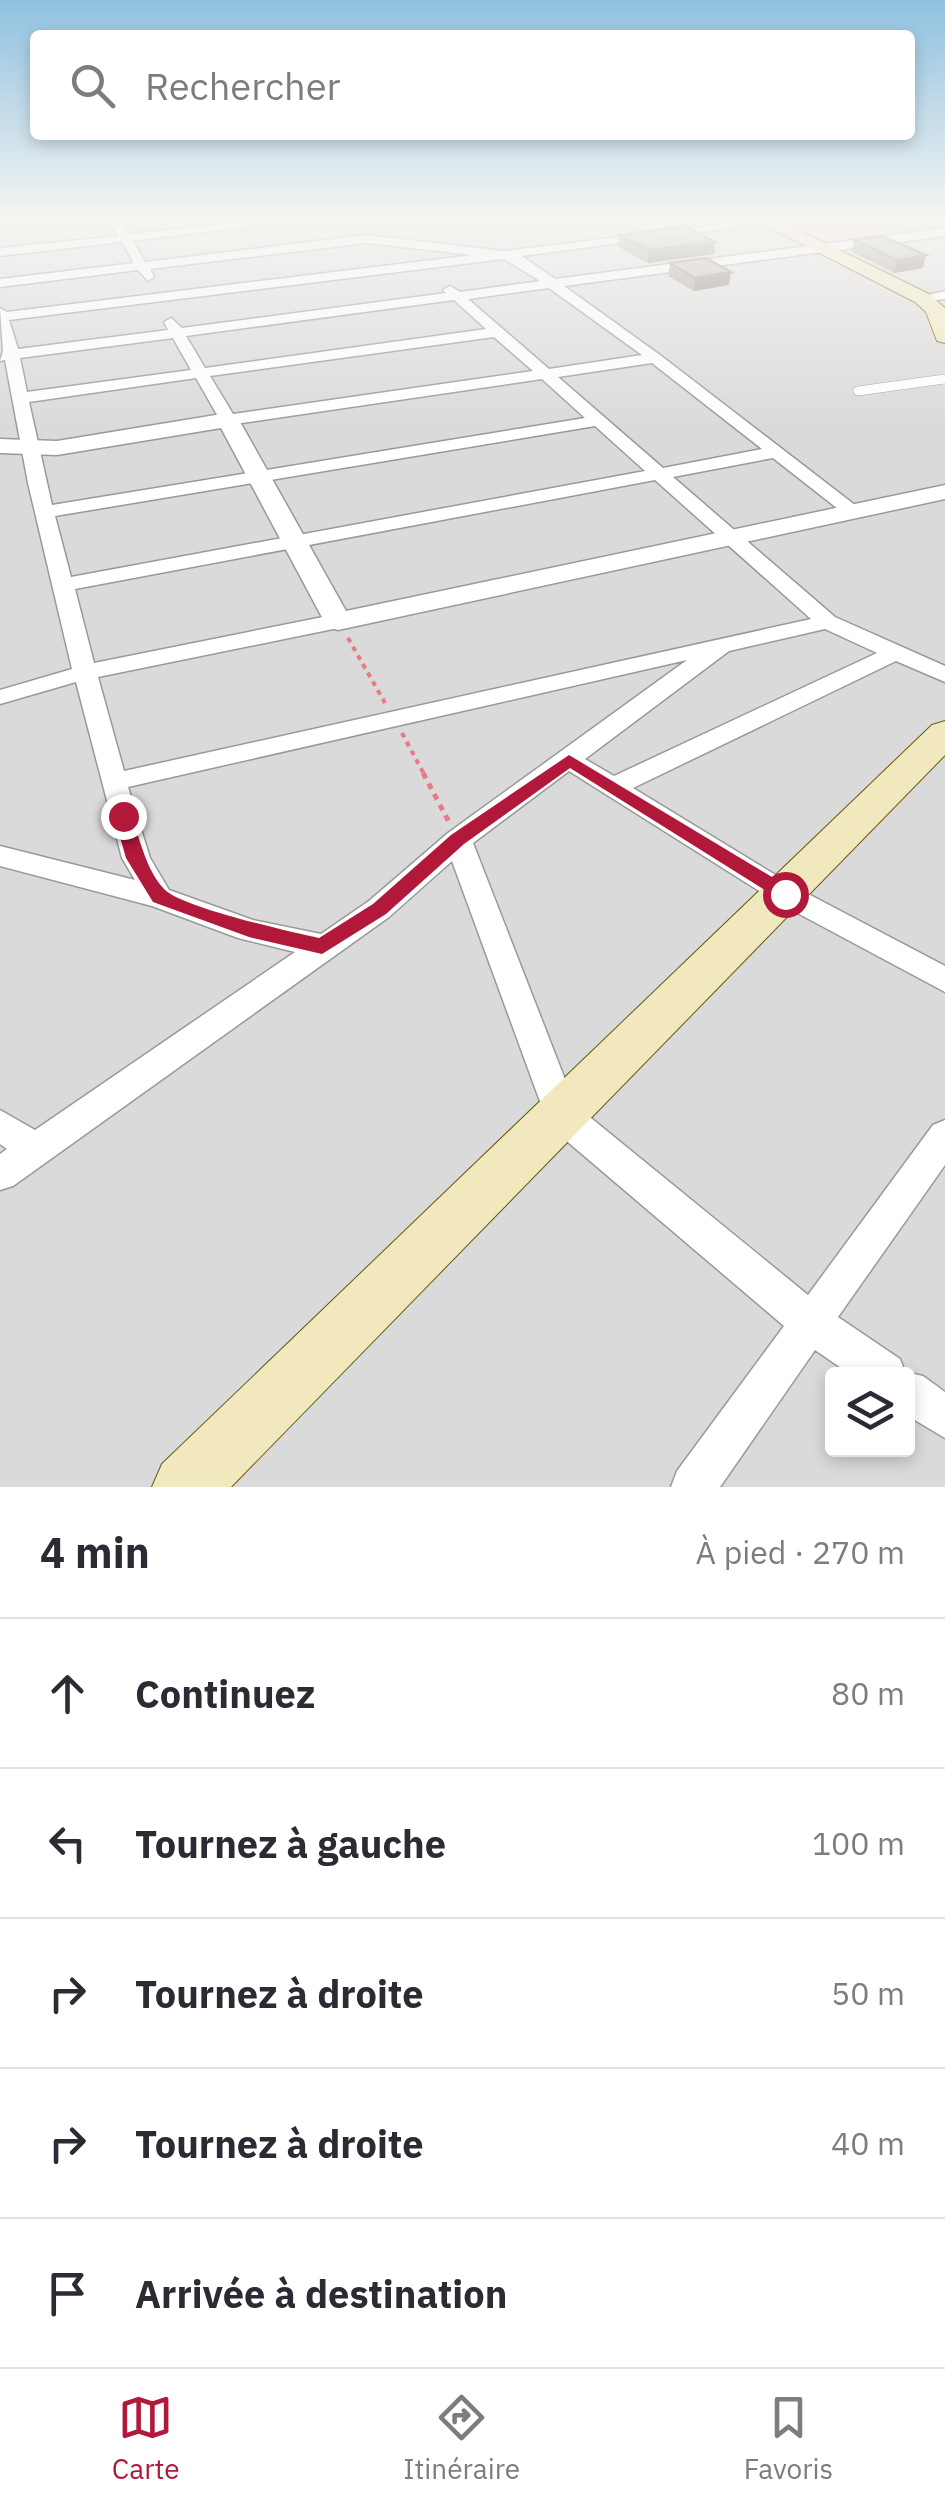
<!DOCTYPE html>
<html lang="fr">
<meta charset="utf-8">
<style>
:root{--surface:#fff;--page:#f2f2f3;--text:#2b2b33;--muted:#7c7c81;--line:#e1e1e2;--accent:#b11839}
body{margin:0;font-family:"IBM Plex Sans",sans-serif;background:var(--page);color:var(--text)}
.controls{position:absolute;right:30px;bottom:30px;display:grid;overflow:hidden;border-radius:10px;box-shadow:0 5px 15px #0003}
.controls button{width:90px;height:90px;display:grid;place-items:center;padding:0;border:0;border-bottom:2px solid var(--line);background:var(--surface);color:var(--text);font:50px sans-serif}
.stop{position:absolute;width:30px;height:30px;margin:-22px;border:8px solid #b11839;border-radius:50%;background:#fff}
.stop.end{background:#b11839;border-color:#fff;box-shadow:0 2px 10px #0008}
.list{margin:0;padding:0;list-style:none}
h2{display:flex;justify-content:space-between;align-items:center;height:130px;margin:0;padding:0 40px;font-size:42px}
h2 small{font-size:32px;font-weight:400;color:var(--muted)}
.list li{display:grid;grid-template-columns:65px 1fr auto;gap:30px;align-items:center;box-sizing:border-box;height:150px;padding:0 40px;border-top:2px solid var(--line)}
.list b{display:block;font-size:38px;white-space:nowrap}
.list em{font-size:32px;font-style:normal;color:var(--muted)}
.icon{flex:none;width:55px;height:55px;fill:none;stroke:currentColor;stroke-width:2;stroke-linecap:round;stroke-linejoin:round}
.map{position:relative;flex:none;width:945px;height:1487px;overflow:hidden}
.search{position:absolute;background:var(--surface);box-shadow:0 5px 15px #0003;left:30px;right:30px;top:30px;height:110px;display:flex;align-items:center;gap:25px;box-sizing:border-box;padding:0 35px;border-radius:10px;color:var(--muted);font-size:38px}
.sheet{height:880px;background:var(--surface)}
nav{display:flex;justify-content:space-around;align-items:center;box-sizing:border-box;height:140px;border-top:2px solid var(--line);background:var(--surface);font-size:28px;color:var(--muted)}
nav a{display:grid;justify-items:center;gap:5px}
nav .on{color:var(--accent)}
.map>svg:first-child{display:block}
.residential{fill:#dadada;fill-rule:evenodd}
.commercial{fill:#ecd4d8}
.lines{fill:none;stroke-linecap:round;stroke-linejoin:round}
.service-casing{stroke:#999;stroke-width:10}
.minor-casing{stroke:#999;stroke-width:3}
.tertiary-casing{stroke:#999;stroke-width:3}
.secondary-casing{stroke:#655c12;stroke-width:2}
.path-far1{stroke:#e87985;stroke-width:4;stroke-dasharray:5 5;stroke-linecap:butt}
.path{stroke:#e87985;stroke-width:5;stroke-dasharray:6 6;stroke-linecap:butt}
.service{stroke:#fff;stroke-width:9}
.minor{fill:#fff;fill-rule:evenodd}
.tertiary{fill:#fff;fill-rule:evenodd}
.secondary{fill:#f1e8bd;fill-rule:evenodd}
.wall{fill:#9c9492}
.shaded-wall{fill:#7f7877}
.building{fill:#b5acaa;stroke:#7f7877;stroke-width:2.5}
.route{fill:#b11839}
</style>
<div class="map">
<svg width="945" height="1487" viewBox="0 0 945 1487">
<rect width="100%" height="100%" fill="#ece8e3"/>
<!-- residential -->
<path class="residential" d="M0,220h945v1267h-945zM832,1374h76v76h-76z"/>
<!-- commercial -->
<path class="commercial" d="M803,220h142v11l-119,16 -47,-24z"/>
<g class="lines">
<!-- service casing -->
<g class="service-casing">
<path id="service" d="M858,391l87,-12"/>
</g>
<!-- minor casing -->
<g class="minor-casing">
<path id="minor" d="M109,220h12l8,14 132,-14h39l-167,21 12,21 222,-27 137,16 253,-31h35l-270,36 33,23 390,-51v8l-381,50 96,69 204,157 -3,4h-14l-74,-58 -100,19 162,140 110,49v16l-49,-21 -263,127 162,99 150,79v26l-170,-91 -206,-130 -96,72 102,262 233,190 125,-170 12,-5v45l-107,152 62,42 5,13 18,4 22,16v46l-37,-22v-42h-58l-35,-24 -95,137h-49l6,-16 107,-145 -235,-200 -97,-265 -63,56 -376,269 -13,4v-36l7,-5 -7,-5v-34l35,20 260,-178 -57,-14 -86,-32 -152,-40v-20l135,34 -13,-22 -46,-176 -76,22v-14l72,-21 -44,-186 -23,-123 -5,1 3,-10 -3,-43 7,4 466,-57 -106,-12 -217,26 4,8 -6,4 -10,-11 -138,17v-8l134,-16 -12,-21 -122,14v-8l118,-12zM504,259l36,22 -80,11 -10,-6 -7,4 3,3 -264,35 -11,-10 -7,4 4,8 -150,19 -9,-29zM549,288l93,67 -93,14 -81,-70zM454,300l32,29 -281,39 -19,-32zM494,337l39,34 -300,43 -23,-38zM173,338l18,32 -164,22 -7,-34zM652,363l110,86 -99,19 -105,-91zM196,378l24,42 8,5 314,-46 43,39 -533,87 -23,-103zM595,426l50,45 -574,106 -16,-61zM655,480l156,139 -687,152 -26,-94 240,-49 11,-7 -11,-7 -244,49 -19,-74zM825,629l52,24 -263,123 -29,-17 144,-108zM687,660l-239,173 -79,68 -48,33 -68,-14 -84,-30 -19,-32 -22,-71z
M945,291v8l-23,3 -7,-4z"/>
</g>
<!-- tertiary casing -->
<g class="tertiary-casing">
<path id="tertiary" d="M228,413l11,7 107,191 599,-126v14l-607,131 -10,-3 -4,-6 -103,-193 -164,27 -57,-2v-14l57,2z"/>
</g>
<!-- secondary casing -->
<g class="secondary-casing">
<path id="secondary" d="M755,220h23l151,74 16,14v35l-8,-2 -11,-29 -11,-10z
M945,721v34l-714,732h-79l10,-23 770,-739z"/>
</g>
<!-- path-far1 -->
<path class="path-far1" d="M348,638l37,65
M402,733l23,43"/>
<!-- path -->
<path class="path" d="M423,773l26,49"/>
<!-- service -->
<use href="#service" class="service"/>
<!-- minor -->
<use href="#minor" class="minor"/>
<!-- tertiary -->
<use href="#tertiary" class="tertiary"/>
<!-- secondary -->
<use href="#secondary" class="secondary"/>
</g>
<!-- wall -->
<path class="wall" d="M619,235l96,7 -1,12 -66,9 -30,-16z
M854,240l69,28 -29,5 -42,-21z
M670,263l59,22 -35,6 -26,-15z"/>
<!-- shaded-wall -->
<path class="shaded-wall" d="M715,242l-1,12 -66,9 1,-13z
M926,255l-3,13 -29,5 3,-13z
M731,272l-2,13 -35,6 1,-13z"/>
<!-- building -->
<path class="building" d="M686,226l29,16 -66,8 -30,-15z
M882,236l44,19 -29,5 -43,-20z
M706,258l25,14 -36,6 -25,-15z"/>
<!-- sky -->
<linearGradient id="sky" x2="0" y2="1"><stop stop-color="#8fc1e0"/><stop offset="0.51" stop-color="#f6f5f2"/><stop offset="1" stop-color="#f6f5f2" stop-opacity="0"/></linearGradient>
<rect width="945" height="428" fill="url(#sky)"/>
<!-- route -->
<path class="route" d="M569,755l223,134v10h-13l-209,-131 -106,76 -78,70 -64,40 -73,-17 -96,-35 -27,-44 -12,-42 9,-6 6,2c12,26 15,55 35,77 16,18 127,43 155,49l54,-34 78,-69z"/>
</svg>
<div class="controls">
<button><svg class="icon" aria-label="layers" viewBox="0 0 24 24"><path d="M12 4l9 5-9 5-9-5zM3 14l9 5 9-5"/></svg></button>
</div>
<div class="stop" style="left:785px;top:894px"></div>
<div class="stop end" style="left:123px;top:816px"></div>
<div class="search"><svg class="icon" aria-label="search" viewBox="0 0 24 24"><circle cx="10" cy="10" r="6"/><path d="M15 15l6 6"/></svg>Rechercher</div>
</div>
<section class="sheet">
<h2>4 min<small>À pied · 270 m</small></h2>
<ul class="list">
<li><svg class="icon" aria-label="ahead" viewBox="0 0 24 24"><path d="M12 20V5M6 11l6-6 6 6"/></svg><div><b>Continuez</b></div><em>80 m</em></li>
<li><svg class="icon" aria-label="left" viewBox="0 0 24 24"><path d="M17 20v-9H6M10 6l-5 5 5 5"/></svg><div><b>Tournez à gauche</b></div><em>100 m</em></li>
<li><svg class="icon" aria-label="right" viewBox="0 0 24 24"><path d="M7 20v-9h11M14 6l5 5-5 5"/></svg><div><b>Tournez à droite</b></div><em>50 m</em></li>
<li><svg class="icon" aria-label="right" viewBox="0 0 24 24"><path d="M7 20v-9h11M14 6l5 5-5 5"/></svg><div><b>Tournez à droite</b></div><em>40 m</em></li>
<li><svg class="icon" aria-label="arrive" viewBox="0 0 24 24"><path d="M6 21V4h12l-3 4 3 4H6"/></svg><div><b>Arrivée à destination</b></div></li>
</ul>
</section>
<nav>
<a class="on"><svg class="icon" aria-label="map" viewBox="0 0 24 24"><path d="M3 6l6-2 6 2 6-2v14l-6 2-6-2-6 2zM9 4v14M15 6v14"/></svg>Carte</a>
<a><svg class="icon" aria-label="directions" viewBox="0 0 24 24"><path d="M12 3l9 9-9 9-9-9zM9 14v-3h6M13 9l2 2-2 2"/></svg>Itinéraire</a>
<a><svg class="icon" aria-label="saved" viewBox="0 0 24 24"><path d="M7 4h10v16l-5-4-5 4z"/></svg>Favoris</a>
</nav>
